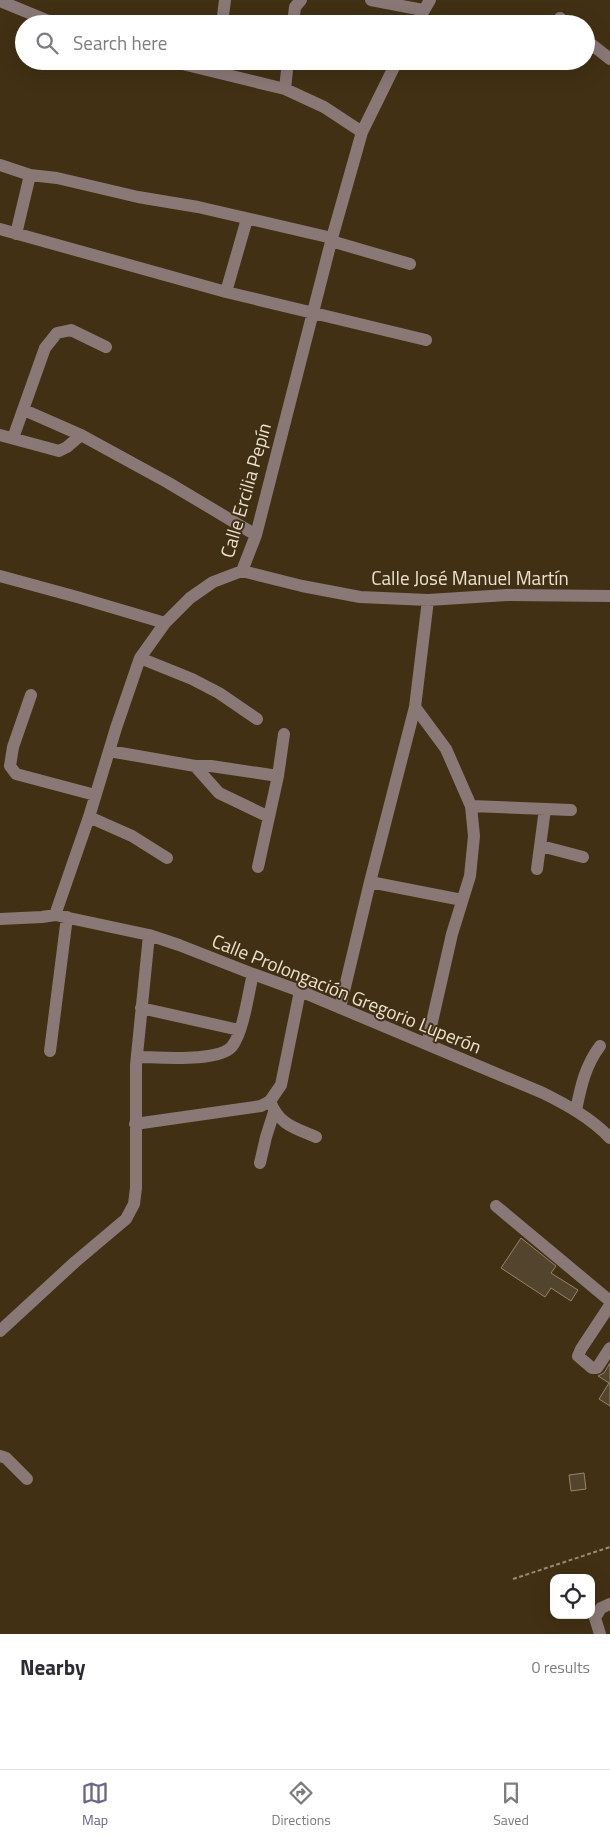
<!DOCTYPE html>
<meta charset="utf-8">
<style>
:root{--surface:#fff;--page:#f2f2f3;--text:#2b2b33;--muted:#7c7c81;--line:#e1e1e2;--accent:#69658c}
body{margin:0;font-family:"Titillium Web",sans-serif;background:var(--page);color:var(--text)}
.controls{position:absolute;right:15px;bottom:15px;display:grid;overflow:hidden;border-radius:10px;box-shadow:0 5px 20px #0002}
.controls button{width:45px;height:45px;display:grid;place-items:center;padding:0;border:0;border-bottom:1px solid var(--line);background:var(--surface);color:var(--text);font:25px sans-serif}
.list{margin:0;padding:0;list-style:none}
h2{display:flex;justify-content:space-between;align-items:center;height:65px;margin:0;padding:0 20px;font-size:21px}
h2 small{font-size:16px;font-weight:400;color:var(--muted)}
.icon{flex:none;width:28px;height:28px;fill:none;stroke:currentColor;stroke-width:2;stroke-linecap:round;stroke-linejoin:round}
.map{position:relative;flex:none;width:610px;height:1634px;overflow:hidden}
.search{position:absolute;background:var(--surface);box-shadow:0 5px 20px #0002;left:15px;right:15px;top:15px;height:55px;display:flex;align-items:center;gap:12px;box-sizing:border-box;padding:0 18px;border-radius:28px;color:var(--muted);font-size:19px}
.sheet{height:135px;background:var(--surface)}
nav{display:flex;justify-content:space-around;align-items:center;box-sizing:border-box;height:70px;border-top:1px solid var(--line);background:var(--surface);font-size:14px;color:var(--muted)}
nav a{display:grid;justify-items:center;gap:2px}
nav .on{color:var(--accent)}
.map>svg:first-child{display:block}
.building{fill:#53452d;stroke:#968465}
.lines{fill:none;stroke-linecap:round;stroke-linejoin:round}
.path{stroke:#988b75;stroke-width:2;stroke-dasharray:4 2.5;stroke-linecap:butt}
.minor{stroke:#8a7876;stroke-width:12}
.labels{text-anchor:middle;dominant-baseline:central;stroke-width:4;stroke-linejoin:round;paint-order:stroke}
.street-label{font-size:19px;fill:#ece2d1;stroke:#413014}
</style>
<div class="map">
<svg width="610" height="1634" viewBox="0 0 610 1634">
<rect width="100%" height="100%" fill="#413014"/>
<!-- building -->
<path class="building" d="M521,1238l35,28 -5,7 27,17 -7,11 -20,-13 -6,9 -44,-29z
M610,1363v43l-11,-7 10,-16 -11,-7 6,-3z
M584,1473l2,16 -15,2 -2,-16z"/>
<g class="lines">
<!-- path -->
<path class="path" d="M513,1579l97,-32"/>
<!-- minor -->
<path class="minor" d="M371,0l52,10
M0,1l56,23
M560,18l7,6
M222,24l3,-24
M293,24l2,-17 6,-7
M416,24l14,-24
M586,40l24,19
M170,61l115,28 39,18 38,25
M285,89l3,-28
M0,165l30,10 27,3 81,19 60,10 134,31
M0,229l226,63 200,48
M16,234l14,-59
M331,241l79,23
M226,292l21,-73
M24,410l57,25 86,47 89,53
M0,435l59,16 8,-4 14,-12
M13,438l32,-90 12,-15 14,-3 35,17
M242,571l60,15 58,11 68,3 79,-5 103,1
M0,576l77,21 88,26
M140,658l52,21 27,14 38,26
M31,695l-18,52 -3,19 6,8 79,21
M415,707l31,42 25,57 3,30 -4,40 -18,58 -25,110
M109,751l86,15 24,27 50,24
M195,766h16l67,10
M471,806l100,4
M89,817l43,19 35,22
M541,846l42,11
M258,867l20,-91 6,-42
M537,869l8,-60
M370,882l92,18
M55,915l34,-98 27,-89 24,-70 25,-35 25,-25 23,-16 29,-11 14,-36 76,-297 30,-106 35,-71
M0,919l42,-2 13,-2 94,20 30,10 74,29 47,17 243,102c24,12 48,25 67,45
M141,1008l98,22
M340,1008l30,-126 45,-175 13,-107
M50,1051l17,-134
M137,1057c20,0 85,6 96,-12 11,-16 15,-51 20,-71
M270,1101c9,24 25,27 46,36
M576,1110c5,-24 9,-44 24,-64
M135,1124l126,-18 9,-5 11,-16 19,-94
M260,1163l6,-26 8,-25
M496,1206l114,95
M610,1305l-29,44 -3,7 14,12h5l13,-20
M0,1331l75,-69 51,-43 8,-15 2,-16v-123l13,-130
M0,1456l6,2 21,21
M600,1634l-5,-16 6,-10 9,-4"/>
</g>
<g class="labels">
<!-- street labels -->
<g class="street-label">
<text transform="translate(245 490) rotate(-74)">Calle Ercilia Pepín</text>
<text x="470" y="577">Calle José Manuel Martín</text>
<text transform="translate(347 993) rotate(22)">Calle Prolongación Gregorio Luperón</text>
</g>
</g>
</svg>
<div class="controls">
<button><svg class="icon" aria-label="locate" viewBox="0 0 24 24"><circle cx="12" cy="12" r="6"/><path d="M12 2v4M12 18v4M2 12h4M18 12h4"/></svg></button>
</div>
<div class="search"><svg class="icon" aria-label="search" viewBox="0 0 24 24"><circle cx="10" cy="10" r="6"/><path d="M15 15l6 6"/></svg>Search here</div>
</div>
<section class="sheet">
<h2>Nearby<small>0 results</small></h2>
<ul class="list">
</ul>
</section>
<nav>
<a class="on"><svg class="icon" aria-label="map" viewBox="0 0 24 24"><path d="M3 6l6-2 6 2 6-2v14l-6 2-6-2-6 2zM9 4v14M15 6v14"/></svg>Map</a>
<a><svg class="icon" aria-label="directions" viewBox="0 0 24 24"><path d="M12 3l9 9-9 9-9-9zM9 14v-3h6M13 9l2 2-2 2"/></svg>Directions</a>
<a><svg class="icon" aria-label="saved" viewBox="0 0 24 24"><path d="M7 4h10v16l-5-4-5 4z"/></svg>Saved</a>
</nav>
